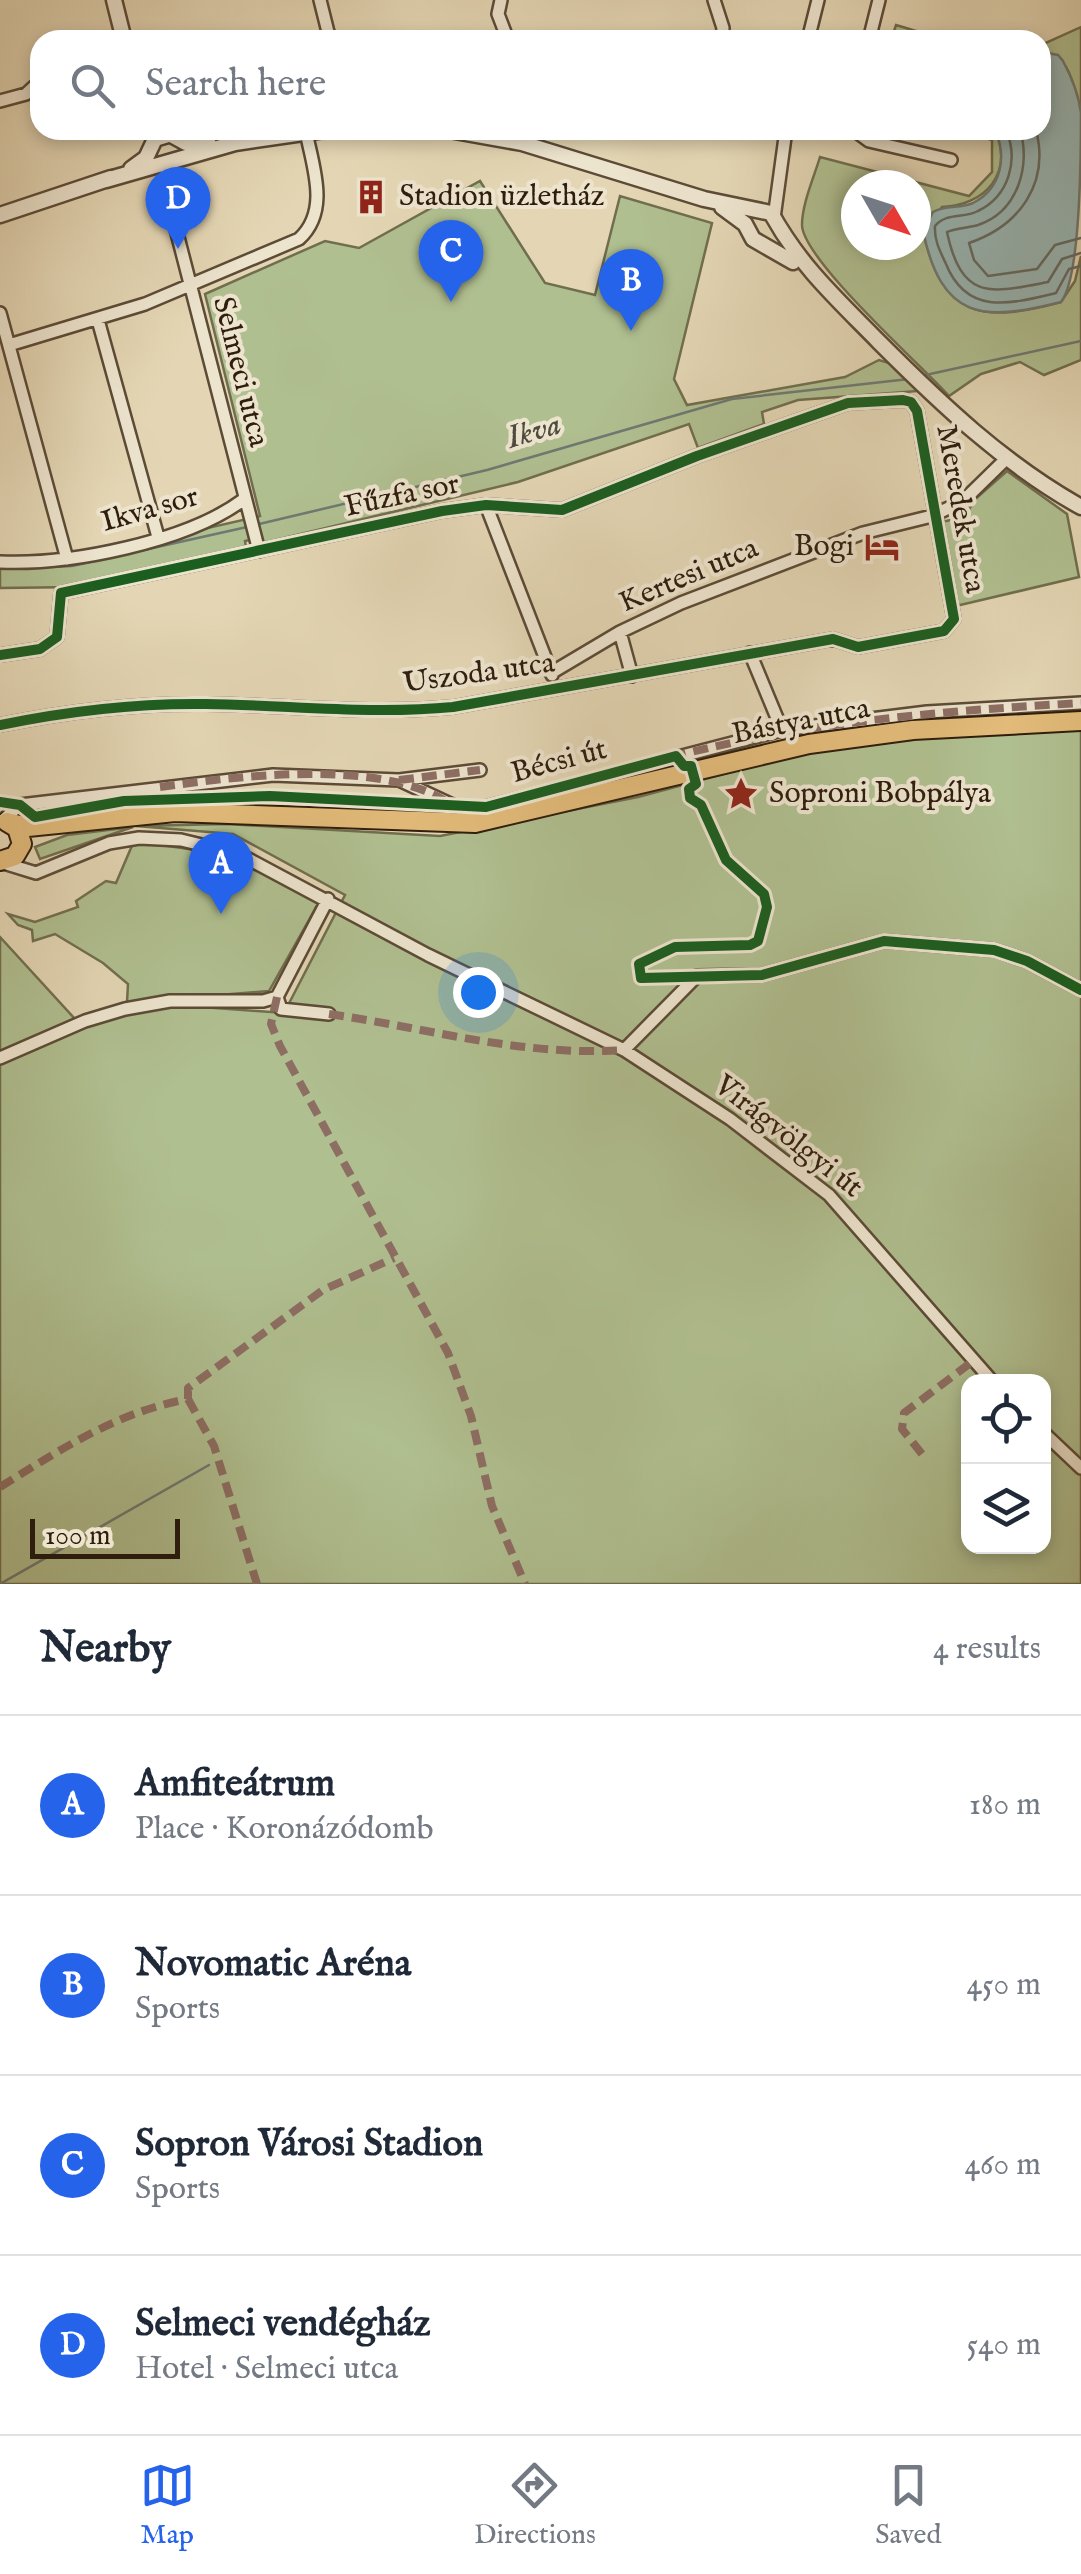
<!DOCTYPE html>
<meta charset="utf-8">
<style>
:root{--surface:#fff;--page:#f6f6f7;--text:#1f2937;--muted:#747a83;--line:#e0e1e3;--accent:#2563eb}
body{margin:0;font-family:"IM FELL English",serif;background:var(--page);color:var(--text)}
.controls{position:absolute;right:30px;bottom:30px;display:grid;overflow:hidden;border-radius:20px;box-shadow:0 5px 15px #0003}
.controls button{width:90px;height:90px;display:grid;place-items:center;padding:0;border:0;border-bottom:2px solid var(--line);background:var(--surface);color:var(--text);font:50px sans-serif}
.compass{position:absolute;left:841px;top:170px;width:90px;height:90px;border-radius:50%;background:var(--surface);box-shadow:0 5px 15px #0003;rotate:129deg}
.scale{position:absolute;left:30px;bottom:25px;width:150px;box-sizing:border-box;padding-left:10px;border:5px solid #2f1d0d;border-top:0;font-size:28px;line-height:35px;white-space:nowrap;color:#2f1d0d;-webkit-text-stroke:8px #ede4ce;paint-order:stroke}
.you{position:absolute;left:478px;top:992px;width:35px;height:35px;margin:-25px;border:8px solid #fff;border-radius:50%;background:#1a73e8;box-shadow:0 0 0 15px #1a73e833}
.badge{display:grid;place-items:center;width:65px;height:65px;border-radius:50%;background:var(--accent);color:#fff;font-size:32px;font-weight:700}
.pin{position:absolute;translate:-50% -82px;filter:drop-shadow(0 2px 5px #0008)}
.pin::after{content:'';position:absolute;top:52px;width:35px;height:30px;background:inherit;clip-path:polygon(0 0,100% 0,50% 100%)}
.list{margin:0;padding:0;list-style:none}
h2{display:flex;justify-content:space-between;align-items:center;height:130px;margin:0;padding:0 40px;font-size:42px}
h2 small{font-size:32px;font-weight:400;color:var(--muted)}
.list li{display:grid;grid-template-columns:65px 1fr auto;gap:30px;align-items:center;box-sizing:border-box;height:180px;padding:0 40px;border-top:2px solid var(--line)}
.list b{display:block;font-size:38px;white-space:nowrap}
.list p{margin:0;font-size:32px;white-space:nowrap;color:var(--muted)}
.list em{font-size:32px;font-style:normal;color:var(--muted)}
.icon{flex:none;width:55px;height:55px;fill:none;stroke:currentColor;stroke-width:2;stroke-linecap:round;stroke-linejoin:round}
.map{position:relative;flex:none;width:1081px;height:1584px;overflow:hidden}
.search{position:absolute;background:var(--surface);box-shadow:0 5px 15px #0003;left:30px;right:30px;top:30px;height:110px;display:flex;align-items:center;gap:25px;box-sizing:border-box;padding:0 35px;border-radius:30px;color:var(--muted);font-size:38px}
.sheet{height:850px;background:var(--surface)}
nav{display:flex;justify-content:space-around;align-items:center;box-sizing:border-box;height:140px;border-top:2px solid var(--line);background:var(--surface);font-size:28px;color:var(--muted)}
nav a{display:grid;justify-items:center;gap:5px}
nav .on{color:var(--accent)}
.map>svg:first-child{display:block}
.green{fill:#b0bf90;stroke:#706e4e;stroke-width:2.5;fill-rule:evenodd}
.water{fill:#98b7b6;stroke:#6e7972;stroke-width:2.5}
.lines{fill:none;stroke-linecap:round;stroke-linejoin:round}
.shore{stroke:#646a62;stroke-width:2.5}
.stream{stroke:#6e7972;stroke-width:2.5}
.minor-casing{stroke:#5c4b37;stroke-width:16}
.tertiary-casing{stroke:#5c4b37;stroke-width:19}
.primary-casing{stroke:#2f1d0d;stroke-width:22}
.minor{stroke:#ede4ce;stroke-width:11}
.tertiary{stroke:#ede4ce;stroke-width:14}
.primary{stroke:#e2bb7a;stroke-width:18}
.quiet{stroke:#8d6e63;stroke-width:8;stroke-dasharray:15 8;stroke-linecap:butt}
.cycleway-casing{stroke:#ede4ce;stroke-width:16}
.cycleway{stroke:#1b5e20;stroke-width:10}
.labels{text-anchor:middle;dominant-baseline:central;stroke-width:8;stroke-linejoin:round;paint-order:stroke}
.poi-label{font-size:30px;fill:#2f1d0d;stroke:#ede4ce;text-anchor:start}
.street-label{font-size:30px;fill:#2f1d0d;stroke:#ede4ce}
.water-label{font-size:32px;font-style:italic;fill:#4e4b40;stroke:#ede4ce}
</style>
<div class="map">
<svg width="1081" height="1584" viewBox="0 0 1081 1584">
<rect width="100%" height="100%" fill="#e4d6b4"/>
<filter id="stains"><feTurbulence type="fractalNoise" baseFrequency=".002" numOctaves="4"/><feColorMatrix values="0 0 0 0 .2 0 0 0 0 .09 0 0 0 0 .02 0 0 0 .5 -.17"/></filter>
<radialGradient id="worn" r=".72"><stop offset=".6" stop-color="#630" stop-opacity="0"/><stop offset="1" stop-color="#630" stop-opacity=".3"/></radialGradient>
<!-- green -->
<path class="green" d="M896,25l50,15h-55z
M1081,27v84c-7,-22 -11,-59 -40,-59v-7z
M960,130h35c19,43 -9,75 -53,77l-19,24c19,88 60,92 138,71l14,-21 6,-25v104l-37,15 -24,-13 -39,12 -32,22c-28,-31 -146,-136 -147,-171 0,-21 12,-48 18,-68l149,39 23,-24v-32zM856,185h60v60h-60z
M480,181l65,102 50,12 25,-99 92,27 -38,156 13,26 158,-28 34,-17 10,3 29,28 -120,9 -36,12 2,12 -66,24 -9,-24 -171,58 -255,61 -3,-5 -15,3 1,6 -167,40 -79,1v-28l76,-2 184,-42 -55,-222 120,-53 34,7z
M1007,471l60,43 12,63 -123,29 -15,-84 25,-5 7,-16z
M1081,727v857h-1081v-647l75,82 52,-17 1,-18 -25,-21 -48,-29 -22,7 -1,-11 -14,-5 -10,-11 27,8 43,-15 -2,-6 30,-20 10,2 18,-42 102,15 83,46 -50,89 -136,11 151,11 61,-118 -112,-61 -97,-8 91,-2 213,12 198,-39 194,-52 103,-11zM968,1381h76v165h-76z
M133,827l-93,32 -5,-12 32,-12z"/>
<!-- water -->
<path class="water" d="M1041,52l17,3 5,6c8,15 16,36 18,52 0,38 0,164 -20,189 -79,20 -119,18 -138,-71l10,-19c13,-8 27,-3 40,-9 29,-15 34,-47 22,-73h46z"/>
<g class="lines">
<!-- shore -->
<path class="shore" d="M1006,130c13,30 3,66 -28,81 -15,8 -31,1 -43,15 -1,14 5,25 11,38 21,52 64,40 110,29l13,-24 12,-3
M1020,130c11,35 -2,82 -42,95 -10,3 -21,3 -31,7 15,70 44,61 101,50l14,-23 19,-6
M1036,130c14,54 -17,96 -67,113l5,17 14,16 49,-7 18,-24 26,-7"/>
<!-- stream -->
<path class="stream" d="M921,376l160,-35
M255,525l232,-55 245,-71 177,-20
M0,569l72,-3 175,-39
M0,1584l209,-119"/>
<!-- minor casing -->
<g class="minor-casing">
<path id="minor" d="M320,0l10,40
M501,0l-3,14 10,26
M714,0l9,28 -1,12
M808,40l10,-40
M869,40l10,-40
M0,101l26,-7 14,-13
M854,130l15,11 82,19
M166,164l4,42 89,345
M774,218l12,-88
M0,313l67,246
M98,320l60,217
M9,345l136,-41 154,-65c31,-28 14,-72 7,-107
M486,505l66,170
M0,562c70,3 186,-20 243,-62
M620,632l12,44
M750,653l32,77
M0,655l40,-6 17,-12 4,-44 381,-82 44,-6 76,5 135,-54 151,-53 55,-3 8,2 6,9 37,208 -10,12 -86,16 -25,-8 -380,68c-83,8 -164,-2 -247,-3 -69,-1 -138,7 -206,21
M551,673l69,-41 61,-29 182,-70 69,-17 31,-15 44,-43
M399,780l81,-10
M2,821l18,-16 253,-30 126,5 60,28 27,-1 296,-77 145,-18 154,-9
M0,862l36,11 73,-30 30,-5 42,2 58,14 189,101 196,95 106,69 99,76 163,186
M277,997l51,-98
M624,1050l73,-74 65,-1 122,-34 110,9 33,11 54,29
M0,1058l85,-37 40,-12 45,-8h93l14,-4 4,12 48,5
M1044,1433l37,35"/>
</g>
<!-- tertiary casing -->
<g class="tertiary-casing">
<path id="tertiary" d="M114,0l10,40
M449,130l73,13 182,56 67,14c30,54 65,85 108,129 62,62 125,122 202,165
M164,131l22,12 23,1
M131,169l15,-11 9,-19 13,-4
M106,180l129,-37 89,-13
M722,207l23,17 8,15 40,23
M0,215l111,-37"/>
</g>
<!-- primary casing -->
<g class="primary-casing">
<path id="primary" d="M11,823l17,4 147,-15 300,11 334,-79 104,-14 168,-9
M0,861l15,-5 7,-12 -5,-16 -10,-6"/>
</g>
<!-- minor -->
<use href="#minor" class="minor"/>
<!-- tertiary -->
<use href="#tertiary" class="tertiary"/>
<!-- primary -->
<use href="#primary" class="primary"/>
<!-- quiet -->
<path class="quiet" d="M671,757c136,-35 270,-46 410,-54
M399,780l81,-10
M160,787c79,-11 214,-28 284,13
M277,997l-6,27 9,22 168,307 23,63 21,90 33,78
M329,1014c99,14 193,43 295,36
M188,1399v-11l135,-98 71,-32
M188,1399l26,47 43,138
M922,1454l-20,-25 2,-16 69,-52
M0,1487c60,-37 117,-75 188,-88"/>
<!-- cycleway casing -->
<g class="cycleway-casing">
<path id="cycleway" d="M0,655l40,-6 17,-12 4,-44 381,-82 44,-6 76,5 135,-54 151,-53 55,-3 8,2 6,9 37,208 -10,12 -86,16 -25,-8 -380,68c-83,8 -164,-2 -247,-3 -69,-1 -138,7 -206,21
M0,802l20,3 15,12 89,-16 146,-5 216,11 190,-51 8,10h7l5,18 -7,5 1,9 11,7 25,55 38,34 3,13 -9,34 -8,4 -75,2 -36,17 2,14 121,-3 122,-34 110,9 33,11 54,29"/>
</g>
<!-- cycleway -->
<use href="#cycleway" class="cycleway"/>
</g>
<!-- icons -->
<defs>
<g id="building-bare" transform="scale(2.7)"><path d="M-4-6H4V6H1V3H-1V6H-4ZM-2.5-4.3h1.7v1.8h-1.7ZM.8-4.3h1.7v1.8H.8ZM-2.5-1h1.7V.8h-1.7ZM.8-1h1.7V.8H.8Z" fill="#8f2418" stroke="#ede4ce" stroke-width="2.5" paint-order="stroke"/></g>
<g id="hotel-bare" transform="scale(2.7)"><path d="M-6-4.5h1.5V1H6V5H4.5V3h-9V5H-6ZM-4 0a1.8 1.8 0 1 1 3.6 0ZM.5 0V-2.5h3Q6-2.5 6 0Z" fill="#8f2418" stroke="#ede4ce" stroke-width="2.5" paint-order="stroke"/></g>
<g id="sight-bare" transform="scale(2.7)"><path d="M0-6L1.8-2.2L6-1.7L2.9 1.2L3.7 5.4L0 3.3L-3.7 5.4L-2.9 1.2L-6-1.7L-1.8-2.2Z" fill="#8f2418" stroke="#ede4ce" stroke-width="2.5" paint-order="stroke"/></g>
</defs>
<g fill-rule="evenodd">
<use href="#building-bare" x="371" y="197"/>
<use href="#hotel-bare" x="882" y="547"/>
<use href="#sight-bare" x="741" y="794"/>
</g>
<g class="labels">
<!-- poi labels -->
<g class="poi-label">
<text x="399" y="197">Stadion üzletház</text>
<text x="854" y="547" text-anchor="end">Bogi</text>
<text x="769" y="794">Soproni Bobpálya</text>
</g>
<!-- street labels -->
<g class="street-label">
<text transform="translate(240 372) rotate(76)">Selmeci utca</text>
<text transform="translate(402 496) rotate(-12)">Fűzfa sor</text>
<text transform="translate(960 509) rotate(80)">Meredek utca</text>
<text transform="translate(150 510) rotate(-16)">Ikva sor</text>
<text transform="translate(689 576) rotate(-23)">Kertesi utca</text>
<text transform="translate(479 674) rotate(-8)">Uszoda utca</text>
<text transform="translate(801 722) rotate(-11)">Bástya utca</text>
<text transform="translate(559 762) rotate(-15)">Bécsi út</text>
<text transform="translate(788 1137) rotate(38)">Virágvölgyi út</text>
</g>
<!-- water labels -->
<g class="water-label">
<text transform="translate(534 432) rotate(-16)">Ikva</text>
</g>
</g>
<rect width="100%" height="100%" filter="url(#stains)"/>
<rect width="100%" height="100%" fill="url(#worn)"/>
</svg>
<div class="controls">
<button><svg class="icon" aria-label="locate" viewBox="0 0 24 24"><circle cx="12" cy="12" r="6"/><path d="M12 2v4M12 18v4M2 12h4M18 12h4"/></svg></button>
<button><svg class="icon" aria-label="layers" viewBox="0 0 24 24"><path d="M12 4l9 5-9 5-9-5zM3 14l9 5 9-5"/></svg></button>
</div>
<svg class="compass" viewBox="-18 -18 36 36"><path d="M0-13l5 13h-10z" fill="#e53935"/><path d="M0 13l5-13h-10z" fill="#747a83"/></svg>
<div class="scale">100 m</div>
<div class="you"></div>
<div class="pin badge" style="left:221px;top:914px">A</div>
<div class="pin badge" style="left:631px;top:331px">B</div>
<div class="pin badge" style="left:451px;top:302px">C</div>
<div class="pin badge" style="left:178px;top:249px">D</div>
<div class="search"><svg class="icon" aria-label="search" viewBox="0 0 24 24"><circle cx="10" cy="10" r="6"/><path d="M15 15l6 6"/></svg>Search here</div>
</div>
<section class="sheet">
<h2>Nearby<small>4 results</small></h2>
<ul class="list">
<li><span class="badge">A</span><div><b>Amfiteátrum</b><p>Place · Koronázódomb</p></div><em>180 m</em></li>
<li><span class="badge">B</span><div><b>Novomatic Aréna</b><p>Sports</p></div><em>450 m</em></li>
<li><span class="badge">C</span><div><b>Sopron Városi Stadion</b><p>Sports</p></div><em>460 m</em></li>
<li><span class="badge">D</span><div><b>Selmeci vendégház</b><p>Hotel · Selmeci utca</p></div><em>540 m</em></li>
</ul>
</section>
<nav>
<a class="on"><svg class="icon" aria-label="map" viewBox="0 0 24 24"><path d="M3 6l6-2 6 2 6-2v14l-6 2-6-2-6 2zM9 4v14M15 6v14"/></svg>Map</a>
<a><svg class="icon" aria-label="directions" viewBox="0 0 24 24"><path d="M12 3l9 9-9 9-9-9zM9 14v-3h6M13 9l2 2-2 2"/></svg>Directions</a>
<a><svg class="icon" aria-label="saved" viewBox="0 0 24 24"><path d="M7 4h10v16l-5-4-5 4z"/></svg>Saved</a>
</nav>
